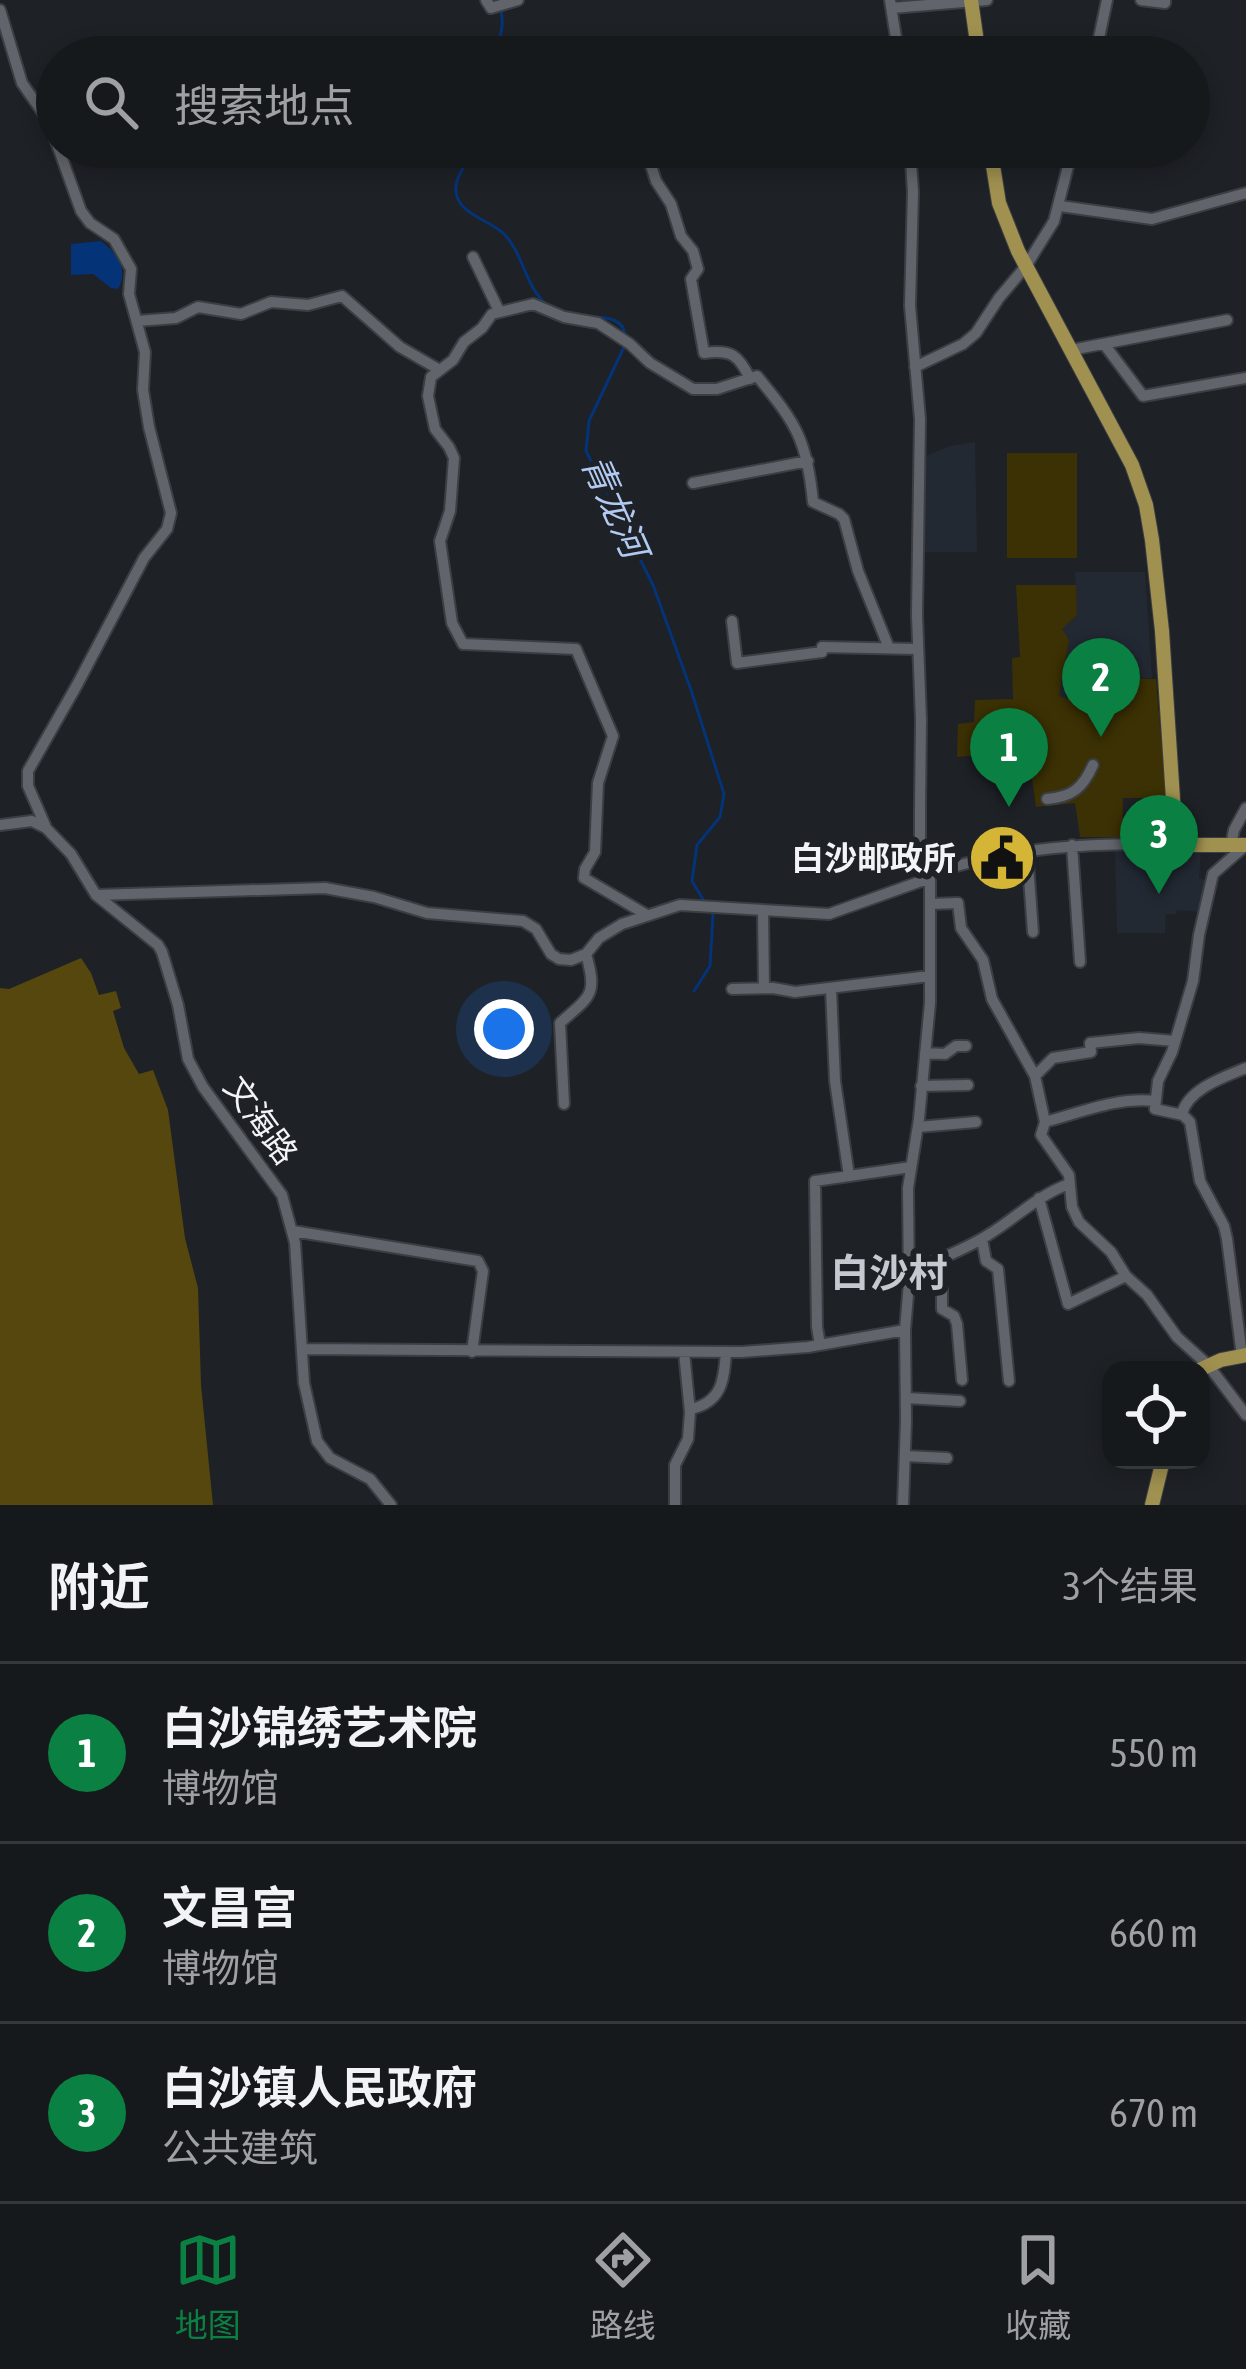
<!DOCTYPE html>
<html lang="zh">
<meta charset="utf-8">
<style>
:root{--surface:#16191c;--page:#232629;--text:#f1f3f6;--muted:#9ea0a3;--line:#35383b;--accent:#0b8043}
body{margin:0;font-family:"Asap Condensed","Noto Sans SC",sans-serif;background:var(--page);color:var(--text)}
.controls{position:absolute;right:36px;bottom:36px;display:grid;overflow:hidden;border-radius:24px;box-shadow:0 6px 18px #0003}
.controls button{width:108px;height:108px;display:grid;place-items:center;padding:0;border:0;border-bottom:3px solid var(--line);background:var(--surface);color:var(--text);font:60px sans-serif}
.you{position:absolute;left:504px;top:1029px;width:42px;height:42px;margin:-30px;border:9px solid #fff;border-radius:50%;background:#1a73e8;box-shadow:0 0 0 18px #1a73e833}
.badge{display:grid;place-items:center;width:78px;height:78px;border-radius:50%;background:var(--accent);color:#fff;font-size:39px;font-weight:700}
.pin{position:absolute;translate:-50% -99px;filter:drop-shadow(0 3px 6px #0008)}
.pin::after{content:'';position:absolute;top:63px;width:42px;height:36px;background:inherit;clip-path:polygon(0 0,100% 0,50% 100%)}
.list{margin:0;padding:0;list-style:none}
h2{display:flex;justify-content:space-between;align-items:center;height:156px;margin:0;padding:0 48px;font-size:51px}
h2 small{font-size:39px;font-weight:400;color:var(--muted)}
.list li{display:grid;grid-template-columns:78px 1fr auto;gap:36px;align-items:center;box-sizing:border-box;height:180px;padding:0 48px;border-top:3px solid var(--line)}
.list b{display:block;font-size:45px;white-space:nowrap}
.list p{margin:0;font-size:39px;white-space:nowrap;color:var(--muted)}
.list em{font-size:39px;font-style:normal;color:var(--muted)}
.icon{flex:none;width:66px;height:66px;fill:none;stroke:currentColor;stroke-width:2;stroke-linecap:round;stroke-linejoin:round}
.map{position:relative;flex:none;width:1246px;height:1505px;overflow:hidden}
.search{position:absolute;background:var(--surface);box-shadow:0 6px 18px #0003;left:36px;right:36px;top:36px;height:132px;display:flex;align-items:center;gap:30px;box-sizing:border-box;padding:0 42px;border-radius:66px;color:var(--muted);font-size:45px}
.sheet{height:696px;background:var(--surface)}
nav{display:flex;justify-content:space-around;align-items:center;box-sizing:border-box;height:168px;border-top:3px solid var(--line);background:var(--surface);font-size:33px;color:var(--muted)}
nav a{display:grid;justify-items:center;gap:6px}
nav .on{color:var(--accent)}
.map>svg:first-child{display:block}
.built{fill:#232933}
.green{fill:#3c3104}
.forest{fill:#55470d}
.water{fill:#043377}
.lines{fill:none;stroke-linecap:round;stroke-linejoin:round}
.stream{stroke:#043377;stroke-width:3}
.minor-casing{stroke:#3b3e42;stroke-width:14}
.major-casing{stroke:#3b3e42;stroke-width:16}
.minor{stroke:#61656b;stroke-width:10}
.major{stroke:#a09150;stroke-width:14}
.labels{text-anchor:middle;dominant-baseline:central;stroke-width:12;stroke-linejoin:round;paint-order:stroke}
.poi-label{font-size:33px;font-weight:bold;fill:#f1f3f7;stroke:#1e2126;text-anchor:end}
.street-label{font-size:33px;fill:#f1f3f7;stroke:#1e2126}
.water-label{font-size:36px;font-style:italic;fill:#b1caf2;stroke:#1e2126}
.quarter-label{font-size:39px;font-weight:bold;fill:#c6cad0;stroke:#1e2126}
</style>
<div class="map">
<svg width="1246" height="1505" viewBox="0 0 1246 1505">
<rect width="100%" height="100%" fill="#1e2126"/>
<!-- built -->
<path class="built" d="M975,442l2,110h-57l2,-90 4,-6 24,-10z
M1075,572h70l7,106h-29l-1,21 -29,7 -34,-10 10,-56 -8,-11 16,-14z
M1115,848l86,2 -2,28 6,2 -6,32 -22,-2 -1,4h-10l-1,19h-48z"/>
<!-- green -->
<path class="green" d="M1007,453h70v105h-70z
M1016,585h60l1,30 -15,14 7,11 -10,56 34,10 12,-10 17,3 1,-21 33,1 10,119h-43l-1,39h-42l-5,-34 -39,4 -6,-44 -29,3 -2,-13 -42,4 1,-33 16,-2 1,-22 38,-1 -1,-41 8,-1z"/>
<!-- forest -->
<path class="forest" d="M81,958l10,15 8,22 17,-4 5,17 -8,3 11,37 15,26 14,-4 15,40 17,128 13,50 3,97 12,120h-213v-517l9,1z"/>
<!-- water -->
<path class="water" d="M101,241c16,12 28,29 17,48l-7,-1 -18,-14 -22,1v-31z"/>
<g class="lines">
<!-- stream -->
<path class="stream" d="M493,57c8,-20 14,-37 4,-57
M471,147c0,17 -17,27 -15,44 1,23 34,29 48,43 20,20 21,55 45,72
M592,317c15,0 33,2 33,20
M624,347l-35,74 -3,30 67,134 38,105 33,104 -4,23 -23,28 -5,36 12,20
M694,991l16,-25 3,-51 -4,-6"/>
<!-- minor casing -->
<g class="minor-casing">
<path id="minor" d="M486,0l5,8 27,-8
M890,0l9,57
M1141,0l24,3v-3
M892,8l95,-8
M0,10l22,73 28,40 7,21
M1095,57l12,-57
M645,147l11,34 15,23 10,32 12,15 5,18 -7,10 13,74c27,-4 35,2 46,26
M1060,206l92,13 94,-26
M473,257l26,54
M137,321l39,-3 22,-11 43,7 30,-12 37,3 34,-9 58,51 38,22
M1104,344l39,52 103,-18
M1071,350l156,-30
M915,367l48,-23 13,-11 23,-35 27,-32 28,-45 19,-74
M693,483l115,-22
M732,621l5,42 85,-11v-5l95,2
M1047,799c25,-2 36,-11 46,-34
M0,825l32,-4 14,7 25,26 25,41 62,50 4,7 16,53 10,54 15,28 79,108 13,48 9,140 13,58 13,17 40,21 21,26
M45,825l-17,-39v-15l49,-86 67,-127 23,-29 4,-16 -22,-86 -6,-37 2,-38 -16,-58 2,-25 -17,-30 -24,-16 -9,-12 -23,-64
M1072,845l8,117
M1231,845l3,-15 12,-22
M1027,850l6,82
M930,874c81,-27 162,-32 246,-29
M96,895l229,-7 49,9 53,16 96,8 13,8 15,25 8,5 12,1 15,-6 13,-16 23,-14 58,-19 149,9 101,-36
M930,904l28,-1 3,25 22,32 9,39 43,77 10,46 -4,13 28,40 3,32 7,15 32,30 15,24 21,19 30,42 31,28 38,50
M763,910l1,78
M647,915l-63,-37 1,-9 10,-17 3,-69 15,-47 -37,-87 -113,-5 -11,-21 -12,-82 10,-30 4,-53 -5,-11 -14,-18 -7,-33 3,-19 22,-17 11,-18 18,-14 10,-14 41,-10 31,13 34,6 32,21 20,19 43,26h24l40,-13c40,48 50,65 56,126l26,12 5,5 14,52 31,77
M732,989l41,-1 22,4 135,-16
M831,989l4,92 14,95
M925,1053l20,1 11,-8h10
M1035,1076l18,-18 38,-6 -1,-9 49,-5 36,3
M921,1086l47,-1
M564,1104l-4,-81c30,-27 38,-27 26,-69
M1182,1114c6,-25 42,-37 64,-46
M1045,1122c38,-10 71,-25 110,-21
M918,1127l58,-5
M1039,1198l29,106 58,-28
M293,1231l185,30 5,10 -11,81
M982,1239l4,22 12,8 11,112
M935,1262l7,28v19l12,7 3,8 5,56
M909,1272c27,-12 54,-21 79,-37 28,-17 50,-40 81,-51
M820,1345l-3,-18 -2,-146 96,-14
M302,1349l440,3 66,-5 97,-17
M1242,1356l-15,-117 -3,-13 -24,-45 -10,-59 -7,-7 -28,-6 3,-28 14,-29 21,-71 6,-46 14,-61 33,-29
M906,1398l54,3
M691,1409c31,-7 33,-29 35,-57
M905,1456l42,2
M675,1505v-40l13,-26 2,-27 -6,-60
M903,1505l3,-84 -1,-91 4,-47 -1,-95 11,-69 11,-116v-129l-10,-33v-34l1,-87 -4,-105 3,-196 -10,-113 3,-114 -3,-45"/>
</g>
<!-- major casing -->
<g class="major-casing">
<path id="major" d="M971,0l8,57
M990,147l9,56 19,48 114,214 14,40 6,35 10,91 14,214h70
M1199,1370l22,-10 25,-5
M1152,1505l11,-45"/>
</g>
<!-- minor -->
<use href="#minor" class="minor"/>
<!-- major -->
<use href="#major" class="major"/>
</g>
<!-- icons -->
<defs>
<g id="civic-disc" transform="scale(3.45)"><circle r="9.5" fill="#d5b535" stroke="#1e2126"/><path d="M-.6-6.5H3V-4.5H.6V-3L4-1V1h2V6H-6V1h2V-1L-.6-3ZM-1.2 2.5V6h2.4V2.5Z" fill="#111"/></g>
</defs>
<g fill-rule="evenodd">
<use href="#civic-disc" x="1002" y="858"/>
</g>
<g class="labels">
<!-- poi labels -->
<g class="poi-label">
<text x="956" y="858">白沙邮政所</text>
</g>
<!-- street labels -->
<g class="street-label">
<text transform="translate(261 1120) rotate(54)">文海路</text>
</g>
<!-- water labels -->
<g class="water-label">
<text transform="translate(615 506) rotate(66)">青龙河</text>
</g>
<!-- quarter labels -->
<g class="quarter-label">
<text x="889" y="1273">白沙村</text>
</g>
</g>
</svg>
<div class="controls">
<button><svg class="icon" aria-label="locate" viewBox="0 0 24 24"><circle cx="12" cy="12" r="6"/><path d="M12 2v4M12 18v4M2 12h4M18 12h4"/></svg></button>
</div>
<div class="you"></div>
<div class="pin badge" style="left:1009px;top:807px">1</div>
<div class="pin badge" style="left:1101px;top:737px">2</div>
<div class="pin badge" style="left:1159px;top:894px">3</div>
<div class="search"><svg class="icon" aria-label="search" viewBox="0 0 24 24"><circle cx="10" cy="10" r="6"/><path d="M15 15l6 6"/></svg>搜索地点</div>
</div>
<section class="sheet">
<h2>附近<small>3个结果</small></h2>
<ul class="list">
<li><span class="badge">1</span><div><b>白沙锦绣艺术院</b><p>博物馆</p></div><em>550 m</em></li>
<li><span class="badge">2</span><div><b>文昌宫</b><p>博物馆</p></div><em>660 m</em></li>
<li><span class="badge">3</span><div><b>白沙镇人民政府</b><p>公共建筑</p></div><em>670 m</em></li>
</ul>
</section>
<nav>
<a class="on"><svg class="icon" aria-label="map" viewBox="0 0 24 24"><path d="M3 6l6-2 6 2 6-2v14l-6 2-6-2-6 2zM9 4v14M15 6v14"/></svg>地图</a>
<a><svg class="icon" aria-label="directions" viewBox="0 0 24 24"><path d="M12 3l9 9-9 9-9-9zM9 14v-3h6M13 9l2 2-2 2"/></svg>路线</a>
<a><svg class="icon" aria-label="saved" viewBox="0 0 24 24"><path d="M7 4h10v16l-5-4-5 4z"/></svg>收藏</a>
</nav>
